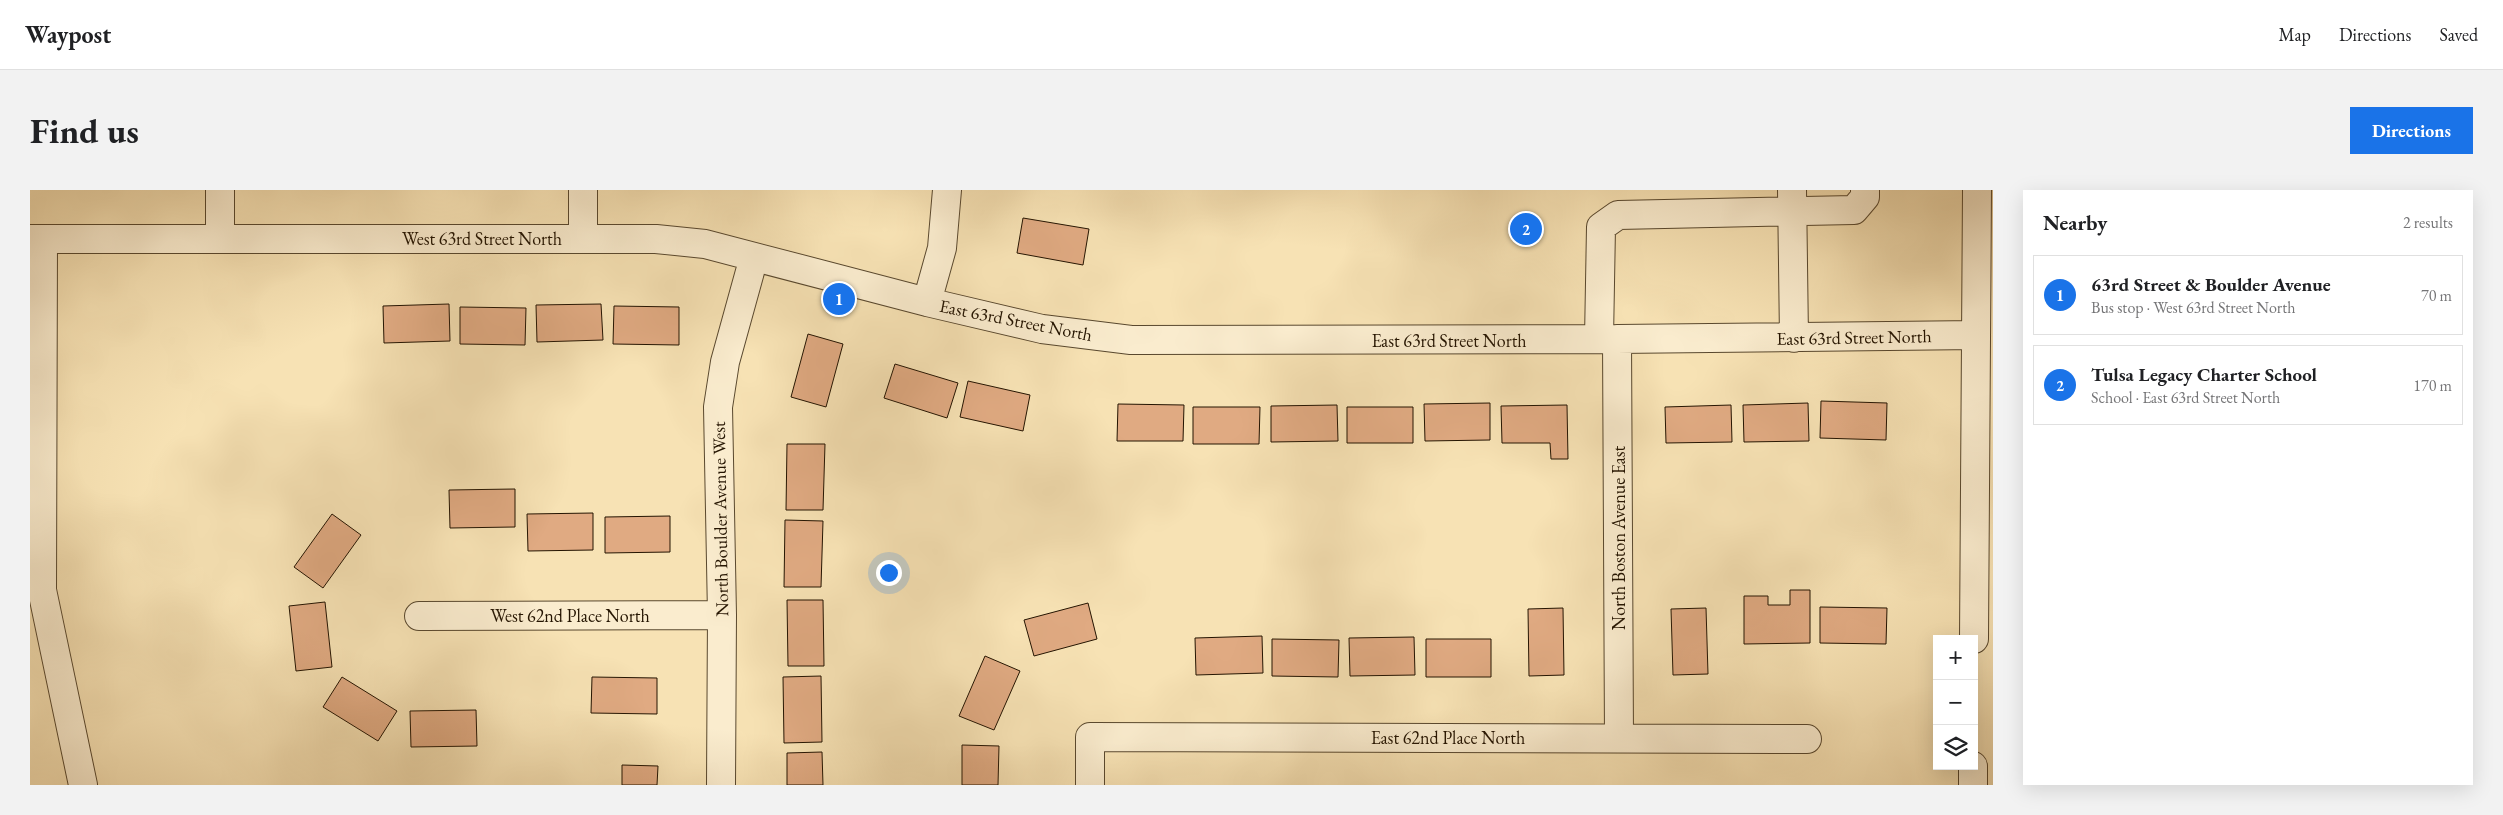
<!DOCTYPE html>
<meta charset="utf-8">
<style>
:root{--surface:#fff;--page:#f2f2f2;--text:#202124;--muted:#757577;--line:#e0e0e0;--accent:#1a73e8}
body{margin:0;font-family:"EB Garamond",serif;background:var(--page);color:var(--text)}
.controls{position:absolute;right:15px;bottom:15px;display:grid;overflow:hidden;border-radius:0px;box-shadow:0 5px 20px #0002}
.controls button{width:45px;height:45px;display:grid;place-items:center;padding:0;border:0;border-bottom:1px solid var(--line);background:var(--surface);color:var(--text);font:25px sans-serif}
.you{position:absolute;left:858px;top:382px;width:18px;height:18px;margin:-12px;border:4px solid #fff;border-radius:50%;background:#1a73e8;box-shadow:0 0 0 8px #1a73e833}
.badge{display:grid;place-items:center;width:32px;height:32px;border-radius:50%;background:var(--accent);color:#fff;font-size:16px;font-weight:700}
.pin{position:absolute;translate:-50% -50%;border:2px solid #fff;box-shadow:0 1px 5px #0006}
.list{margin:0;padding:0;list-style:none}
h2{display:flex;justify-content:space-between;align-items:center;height:65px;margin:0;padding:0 20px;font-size:21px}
h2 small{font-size:16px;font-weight:400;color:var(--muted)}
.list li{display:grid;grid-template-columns:32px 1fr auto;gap:15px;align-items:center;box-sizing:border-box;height:80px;margin:0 10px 10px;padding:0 10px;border:1px solid var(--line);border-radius:0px}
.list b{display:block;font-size:19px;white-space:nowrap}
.list p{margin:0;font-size:16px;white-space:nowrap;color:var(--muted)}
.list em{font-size:16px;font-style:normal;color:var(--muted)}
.icon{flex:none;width:28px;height:28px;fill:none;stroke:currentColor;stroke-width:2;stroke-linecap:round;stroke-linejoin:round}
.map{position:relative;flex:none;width:1963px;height:595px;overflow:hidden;border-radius:0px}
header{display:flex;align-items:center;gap:30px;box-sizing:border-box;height:70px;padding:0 25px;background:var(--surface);border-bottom:1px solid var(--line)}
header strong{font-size:24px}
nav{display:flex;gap:28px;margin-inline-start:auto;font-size:18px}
.intro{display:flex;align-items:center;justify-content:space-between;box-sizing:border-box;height:120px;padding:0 30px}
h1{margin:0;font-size:35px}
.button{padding:12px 22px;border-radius:0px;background:var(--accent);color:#fff;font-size:18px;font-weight:700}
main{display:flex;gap:30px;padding:0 30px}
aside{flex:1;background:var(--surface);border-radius:0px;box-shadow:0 5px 20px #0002}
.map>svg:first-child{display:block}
.building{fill:#e0aa82;stroke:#241401}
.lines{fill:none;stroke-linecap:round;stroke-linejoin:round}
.minor-casing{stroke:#59482e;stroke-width:30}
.minor{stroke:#faecce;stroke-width:28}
.labels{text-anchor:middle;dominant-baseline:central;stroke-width:4.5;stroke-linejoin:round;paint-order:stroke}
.street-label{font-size:18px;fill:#241401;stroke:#faecce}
</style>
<header>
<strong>Waypost</strong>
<nav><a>Map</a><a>Directions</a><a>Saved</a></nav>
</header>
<div class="intro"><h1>Find us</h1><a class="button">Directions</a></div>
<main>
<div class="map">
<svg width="1963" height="595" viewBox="0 0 1963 595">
<rect width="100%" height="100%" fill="#f7e2b4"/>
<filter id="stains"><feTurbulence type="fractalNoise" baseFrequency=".004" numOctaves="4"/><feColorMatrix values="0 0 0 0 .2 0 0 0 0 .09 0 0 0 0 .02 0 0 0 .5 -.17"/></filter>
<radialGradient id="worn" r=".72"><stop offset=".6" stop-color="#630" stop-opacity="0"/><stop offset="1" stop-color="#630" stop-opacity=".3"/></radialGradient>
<!-- building -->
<path class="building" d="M993,28l66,11 -6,36 -66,-12z
M419,114l1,37 -66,2 -1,-37z
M571,114l2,36 -66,2 -1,-37z
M584,116l65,1v38l-66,-1z
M430,117l66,1 -1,37 -65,-1z
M778,144l35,10 -17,63 -35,-10z
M865,174l63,19 -11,35 -63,-20z
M938,191l62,14 -7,36 -63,-14z
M1791,211l66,2 -1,37 -66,-2z
M1460,213v37l-65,1 -1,-37z
M1778,213l1,38 -65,1 -1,-37z
M1088,214l66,1 -1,36h-66z
M1307,215l1,36 -67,1v-36z
M1537,215l1,54h-17l-1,-16h-48l-1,-37z
M1701,215l1,37 -66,1 -1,-36z
M1163,217h67l-1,37h-66z
M1317,217h66v36h-66z
M757,254h38l-2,66h-37z
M485,299v38l-65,1 -1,-38z
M563,323v37l-65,1 -1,-37z
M302,324l29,21 -38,53 -29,-21z
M640,326v36l-65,1v-36z
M755,330l38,1 -2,66h-37z
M1760,400h20v53l-66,1v-48h24v9h22z
M757,410h36l1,66h-36z
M295,412l7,65 -36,4 -7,-65z
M1058,413l9,36 -63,17 -10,-36z
M1790,417l67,1 -1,36 -66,-1z
M1533,418l1,67 -35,1 -1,-67z
M1676,418l2,66 -35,1 -2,-66z
M1232,446l1,37 -67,2 -1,-37z
M1384,447l1,38 -65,1 -1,-38z
M1242,449l67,1 -1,37 -66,-1z
M1396,449h65v38h-65z
M955,466l35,15 -26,59 -35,-14z
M791,486l1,66 -38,1 -1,-66z
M312,487l55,34 -19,30 -55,-34z
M562,487l65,1v36l-66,-1z
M446,520l1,36 -66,1 -1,-36z
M932,555l37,1 -1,39h-36z
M792,562l1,33h-36v-32z
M592,575l36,1 -1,19h-35z"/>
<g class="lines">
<!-- minor casing -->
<g class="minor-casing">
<path id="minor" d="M190,0v48
M553,0v48
M1762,0l2,148
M0,49h626l49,5 222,58 115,27 89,11 486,-1 359,-4
M13,49l-1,351 41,195
M897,112l15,-54 5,-58
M1569,149l2,-112 17,-12 236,-5 11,-13v-7
M1587,149l2,398
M389,426l303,-1
M1944,449l3,-449
M691,595l1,-170 -4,-208 7,-45 29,-105
M1060,595v-48l717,2
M1943,595v-19"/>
</g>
<!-- minor -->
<use href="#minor" class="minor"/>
</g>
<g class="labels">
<!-- street labels -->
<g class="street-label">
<text x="452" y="48">West 63rd Street North</text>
<text transform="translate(986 130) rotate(11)">East 63rd Street North</text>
<text transform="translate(1824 147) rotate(-1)">East 63rd Street North</text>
<text x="1419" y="150">East 63rd Street North</text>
<text transform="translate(690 329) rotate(-91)">North Boulder Avenue West</text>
<text transform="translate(1588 348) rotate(-90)">North Boston Avenue East</text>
<text x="540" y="425">West 62nd Place North</text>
<text x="1418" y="547">East 62nd Place North</text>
</g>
</g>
<rect width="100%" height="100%" filter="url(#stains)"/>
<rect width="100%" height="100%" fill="url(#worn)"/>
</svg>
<div class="controls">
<button>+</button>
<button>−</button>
<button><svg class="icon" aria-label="layers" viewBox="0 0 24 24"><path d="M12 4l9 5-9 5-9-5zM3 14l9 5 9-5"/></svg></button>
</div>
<div class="you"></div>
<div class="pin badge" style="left:809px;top:109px">1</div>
<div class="pin badge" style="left:1496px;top:39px">2</div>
</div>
<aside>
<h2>Nearby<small>2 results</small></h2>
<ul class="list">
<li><span class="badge">1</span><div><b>63rd Street &amp; Boulder Avenue</b><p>Bus stop · West 63rd Street North</p></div><em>70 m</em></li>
<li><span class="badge">2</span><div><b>Tulsa Legacy Charter School</b><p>School · East 63rd Street North</p></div><em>170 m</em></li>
</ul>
</aside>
</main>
